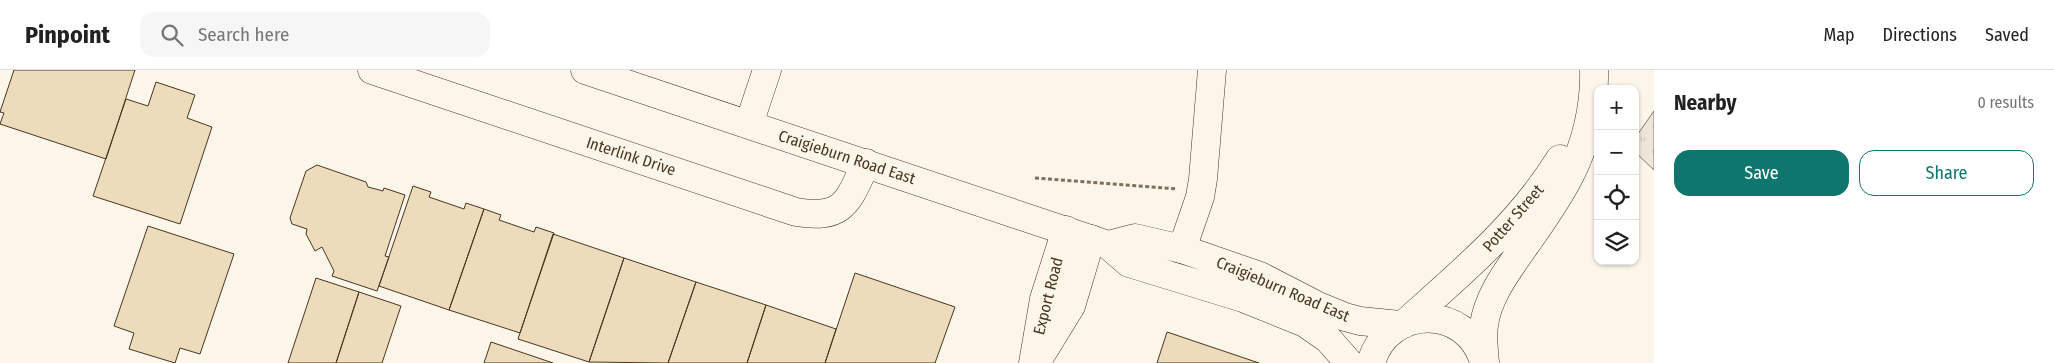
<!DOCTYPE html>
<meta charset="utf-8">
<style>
:root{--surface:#fff;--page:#f6f6f6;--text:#222;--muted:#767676;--line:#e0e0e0;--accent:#0f766e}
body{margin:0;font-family:"Fira Sans Condensed",sans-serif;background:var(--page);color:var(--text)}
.controls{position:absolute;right:15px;top:15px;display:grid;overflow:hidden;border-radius:10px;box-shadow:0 1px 4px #0004}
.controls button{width:45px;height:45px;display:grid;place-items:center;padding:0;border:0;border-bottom:1px solid var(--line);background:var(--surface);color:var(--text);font:25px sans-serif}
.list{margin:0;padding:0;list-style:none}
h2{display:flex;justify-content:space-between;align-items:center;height:65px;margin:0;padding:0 20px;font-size:21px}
h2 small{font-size:16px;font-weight:400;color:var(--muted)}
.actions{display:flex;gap:10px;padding:15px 20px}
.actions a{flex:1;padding:11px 0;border:1px solid var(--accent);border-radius:15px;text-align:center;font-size:18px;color:var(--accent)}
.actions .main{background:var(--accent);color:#fff}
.icon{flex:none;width:28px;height:28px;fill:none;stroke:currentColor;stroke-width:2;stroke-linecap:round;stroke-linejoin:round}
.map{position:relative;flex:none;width:1654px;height:293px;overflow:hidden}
header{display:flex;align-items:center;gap:30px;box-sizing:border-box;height:70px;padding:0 25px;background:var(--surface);border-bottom:1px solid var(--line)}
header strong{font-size:24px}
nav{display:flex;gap:28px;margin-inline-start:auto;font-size:18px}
.search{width:350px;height:45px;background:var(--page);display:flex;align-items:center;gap:12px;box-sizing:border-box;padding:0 18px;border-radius:15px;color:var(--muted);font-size:19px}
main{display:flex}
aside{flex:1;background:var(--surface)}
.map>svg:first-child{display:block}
.grass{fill:url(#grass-tufts);stroke:#887966}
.building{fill:#ecdcbc;stroke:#4a3520}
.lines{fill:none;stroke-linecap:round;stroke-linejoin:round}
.minor-casing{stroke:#4a3520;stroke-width:29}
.major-casing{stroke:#4a3520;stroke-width:29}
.path{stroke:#7f6f5c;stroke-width:3;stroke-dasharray:4 2.5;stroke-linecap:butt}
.minor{stroke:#fbf6e9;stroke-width:28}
.major{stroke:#fbf6e9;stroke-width:28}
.labels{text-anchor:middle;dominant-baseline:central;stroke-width:4;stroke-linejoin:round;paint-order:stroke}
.street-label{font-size:16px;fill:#4a3520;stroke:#fbf6e9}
</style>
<header>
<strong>Pinpoint</strong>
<div class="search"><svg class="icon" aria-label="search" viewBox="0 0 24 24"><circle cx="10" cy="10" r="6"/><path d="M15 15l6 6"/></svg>Search here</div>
<nav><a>Map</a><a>Directions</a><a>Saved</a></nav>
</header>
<main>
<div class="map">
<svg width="1654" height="293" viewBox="0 0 1654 293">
<defs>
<pattern id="grass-tufts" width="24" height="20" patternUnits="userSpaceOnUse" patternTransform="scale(1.25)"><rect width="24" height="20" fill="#ede6d9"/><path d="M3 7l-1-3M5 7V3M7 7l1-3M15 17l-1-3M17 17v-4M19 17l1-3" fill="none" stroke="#cdc6ba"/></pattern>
</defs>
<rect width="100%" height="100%" fill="#fbf6e9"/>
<!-- grass -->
<path class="grass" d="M1654,41v59l-19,-18v-14z"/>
<!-- building -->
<path class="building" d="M14,0h121l-29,89 -106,-35 4,-11 -4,-1z
M156,12l39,13 -8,23 25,9 -32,97 -87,-28 33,-97 22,7z
M317,95l49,17 2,5 15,4 1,-3 21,7 -20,61 4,1 -12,34 -45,-15 2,-5 -12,-24 -7,4 -9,-17 1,-5 -15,-5 -2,-6 16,-47z
M413,116l18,6 -2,5 35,12 2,-6 18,6 -35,101 -70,-24z
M484,139l17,6 -2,5 35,12 2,-5 18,6 -34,100 -71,-23z
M148,156l86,28 -34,100 -20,-6 -5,15 -46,-14 5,-16 -20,-7z
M553,164l71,24 -35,104 -71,-23z
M624,188l72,24 -28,81 -79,-1z
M855,203l100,34 -20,56h-110z
M316,208l43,14 -23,71h-48z
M696,212l70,23 -19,58h-79z
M359,222l42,14 -19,57h-46z
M766,235l70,24 -11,34h-78z
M1167,262l92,31h-102z
M491,272l62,21h-69z"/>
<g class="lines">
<!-- minor casing -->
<g class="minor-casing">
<path id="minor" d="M372,0l424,142c48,8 52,-10 70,-49
M749,54l18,-54
M1182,179l18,-52 3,-18 9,-109
M1039,288l32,-52 20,-67
M1033,293l11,-64 22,-69"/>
</g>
<!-- major casing -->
<g class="major-casing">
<path id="major" d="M585,0l523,175 21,18 114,35 62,25 23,16 21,24
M1108,175l27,-7 47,11 78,27 58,30 27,11 15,4 40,4
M1404,254c57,-51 115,-99 156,-165
M1371,293c16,-58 96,-60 113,-1
M1485,293c-1,-13 -3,-25 -1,-38 4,-30 25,-56 42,-81 15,-21 31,-44 43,-67 17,-32 26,-71 25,-107"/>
</g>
<!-- path -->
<path class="path" d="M1035,108l142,11"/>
<!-- minor -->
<use href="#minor" class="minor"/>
<!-- major -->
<use href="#major" class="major"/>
</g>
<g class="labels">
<!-- street labels -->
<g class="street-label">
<text transform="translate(631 86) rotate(18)">Interlink Drive</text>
<text transform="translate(847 87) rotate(18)">Craigieburn Road East</text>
<text transform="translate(1513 148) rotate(-49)">Potter Street</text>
<text transform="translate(1283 219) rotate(23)">Craigieburn Road East</text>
<text transform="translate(1048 226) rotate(-76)">Export Road</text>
</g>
</g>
</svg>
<div class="controls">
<button>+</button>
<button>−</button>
<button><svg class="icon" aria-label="locate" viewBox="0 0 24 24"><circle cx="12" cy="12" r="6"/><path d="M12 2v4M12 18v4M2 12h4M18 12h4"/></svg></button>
<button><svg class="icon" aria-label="layers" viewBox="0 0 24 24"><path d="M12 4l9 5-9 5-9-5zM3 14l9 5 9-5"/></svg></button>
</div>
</div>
<aside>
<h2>Nearby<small>0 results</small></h2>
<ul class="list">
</ul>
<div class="actions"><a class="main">Save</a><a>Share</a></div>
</aside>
</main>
